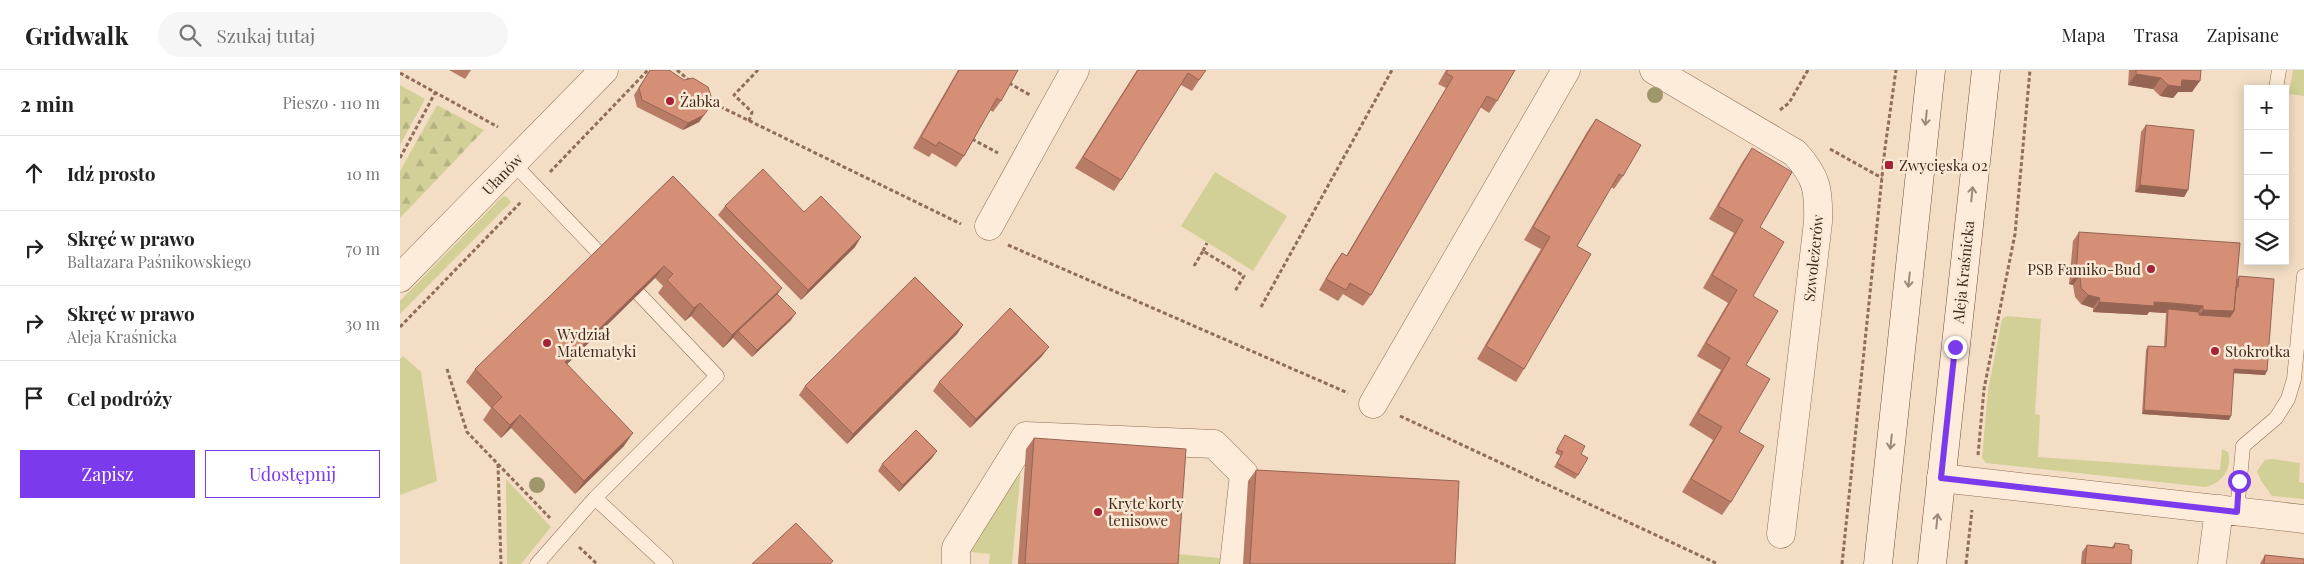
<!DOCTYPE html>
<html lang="pl">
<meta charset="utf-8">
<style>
:root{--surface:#fff;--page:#f6f6f6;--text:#222;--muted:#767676;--line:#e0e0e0;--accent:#7c3aed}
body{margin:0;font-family:"Playfair Display",serif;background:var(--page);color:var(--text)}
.controls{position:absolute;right:15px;top:15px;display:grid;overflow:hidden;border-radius:0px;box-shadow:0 2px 12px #0003}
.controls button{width:45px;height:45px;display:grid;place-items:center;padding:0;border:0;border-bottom:1px solid var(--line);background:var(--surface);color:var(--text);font:25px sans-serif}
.stop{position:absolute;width:15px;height:15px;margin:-11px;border:4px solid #7c3aed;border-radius:50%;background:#fff}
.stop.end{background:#7c3aed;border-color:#fff;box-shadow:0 1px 5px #0008}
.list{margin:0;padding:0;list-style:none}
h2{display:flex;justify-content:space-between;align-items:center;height:65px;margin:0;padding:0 20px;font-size:21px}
h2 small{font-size:16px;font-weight:400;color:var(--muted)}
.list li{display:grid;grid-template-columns:32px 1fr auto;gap:15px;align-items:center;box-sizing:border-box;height:75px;padding:0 20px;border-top:1px solid var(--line)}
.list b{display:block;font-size:19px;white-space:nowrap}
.list p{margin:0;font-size:16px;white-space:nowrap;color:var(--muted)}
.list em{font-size:16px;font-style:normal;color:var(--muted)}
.actions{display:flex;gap:10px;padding:15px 20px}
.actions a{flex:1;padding:11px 0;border:1px solid var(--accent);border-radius:0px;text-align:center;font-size:18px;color:var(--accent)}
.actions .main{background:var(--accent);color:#fff}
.icon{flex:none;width:28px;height:28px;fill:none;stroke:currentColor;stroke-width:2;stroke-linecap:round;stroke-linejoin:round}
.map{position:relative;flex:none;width:1904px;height:494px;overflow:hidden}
header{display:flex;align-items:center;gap:30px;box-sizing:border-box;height:70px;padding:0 25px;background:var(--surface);border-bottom:1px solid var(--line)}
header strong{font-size:24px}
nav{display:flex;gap:28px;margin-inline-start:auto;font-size:18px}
.search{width:350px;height:45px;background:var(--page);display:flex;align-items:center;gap:12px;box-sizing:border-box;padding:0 18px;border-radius:28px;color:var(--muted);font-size:19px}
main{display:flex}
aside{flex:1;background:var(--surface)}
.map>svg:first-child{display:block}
.green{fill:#d2d097}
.forest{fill:url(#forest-firs)}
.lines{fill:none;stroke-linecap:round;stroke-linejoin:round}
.lane-casing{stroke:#906d58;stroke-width:15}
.street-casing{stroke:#906d58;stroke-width:29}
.secondary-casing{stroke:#724e3b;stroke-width:29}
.path{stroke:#906d58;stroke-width:3;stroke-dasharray:4 2.5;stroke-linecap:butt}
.lane{stroke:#fcecd9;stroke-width:14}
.street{stroke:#fcecd9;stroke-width:28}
.secondary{stroke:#fcecd9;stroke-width:28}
.tree{fill:#9d976b}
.wall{fill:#b77b66}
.shaded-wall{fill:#956453}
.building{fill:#d58f77;stroke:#956453}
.oneway{stroke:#9e8a7c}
.route{stroke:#7c3aed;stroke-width:6}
.poi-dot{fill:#a62237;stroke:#f9e9d5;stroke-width:2}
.labels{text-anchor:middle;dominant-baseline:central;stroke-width:5;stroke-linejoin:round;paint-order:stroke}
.poi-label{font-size:15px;fill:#3f291e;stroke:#f9e9d5;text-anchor:start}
.street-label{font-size:15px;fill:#3f291e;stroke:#f9e9d5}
</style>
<header>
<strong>Gridwalk</strong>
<div class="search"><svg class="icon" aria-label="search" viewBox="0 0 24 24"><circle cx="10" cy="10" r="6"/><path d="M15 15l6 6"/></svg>Szukaj tutaj</div>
<nav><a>Mapa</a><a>Trasa</a><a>Zapisane</a></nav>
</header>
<main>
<aside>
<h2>2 min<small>Pieszo · 110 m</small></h2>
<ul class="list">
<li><svg class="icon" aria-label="ahead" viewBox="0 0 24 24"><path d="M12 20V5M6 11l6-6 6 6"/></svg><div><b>Idź prosto</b></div><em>10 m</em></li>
<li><svg class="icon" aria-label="right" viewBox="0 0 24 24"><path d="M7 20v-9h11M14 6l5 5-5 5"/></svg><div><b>Skręć w prawo</b><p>Baltazara Paśnikowskiego</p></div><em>70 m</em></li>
<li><svg class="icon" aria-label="right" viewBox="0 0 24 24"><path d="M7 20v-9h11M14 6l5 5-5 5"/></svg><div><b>Skręć w prawo</b><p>Aleja Kraśnicka</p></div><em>30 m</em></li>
<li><svg class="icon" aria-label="arrive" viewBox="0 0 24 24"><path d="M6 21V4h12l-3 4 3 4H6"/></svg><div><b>Cel podróży</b></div></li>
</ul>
<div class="actions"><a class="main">Zapisz</a><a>Udostępnij</a></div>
</aside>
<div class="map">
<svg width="1904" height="494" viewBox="0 0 1904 494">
<defs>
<pattern id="forest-firs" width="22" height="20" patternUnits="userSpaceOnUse" patternTransform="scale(1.25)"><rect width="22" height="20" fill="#d2d097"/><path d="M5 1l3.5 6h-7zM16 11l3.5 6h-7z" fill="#b5b382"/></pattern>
</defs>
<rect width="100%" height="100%" fill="#f3dec5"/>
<!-- green -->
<path class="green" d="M1893,0h11v26l-15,-2z
M815,102l72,44 -34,55 -72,-45z
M103,126l4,1 4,5 -111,112v-13z
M1607,246l34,3 -6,95 5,1 -2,42 182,13 2,-21 6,3c5,16 -6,32 -23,35l-219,-24 -4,-5 6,-68 14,-71z
M3,286l18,16 16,109 -37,14v-136z
M622,387l-10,107h-23l1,-10 -20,-2z
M1872,389l28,4 -1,19 5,1v16l-32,-3 -11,-15 -4,-10 8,-11z
M106,409l45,48 -30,37h-14z
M778,484l51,5 -1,5h-51z"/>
<!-- forest -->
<path class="forest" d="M0,15l25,14 -25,46z
M37,35l47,25 -84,88v-47z"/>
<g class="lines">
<!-- lane casing -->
<g class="lane-casing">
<path id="lane" d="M1876,19l3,-19
M113,93l87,91
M195,428l71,66
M1837,441l6,-65 33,-28 12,-19 6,-20 10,-103
M137,494l58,-66 122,-122 -78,-82"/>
</g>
<!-- street casing -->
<g class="street-casing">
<path id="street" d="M1254,0l141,83c22,24 24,37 23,69l-37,312
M589,156l86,-156
M0,208l204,-208
M973,334l193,-334
M1541,408l363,41
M556,494v-16l70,-112 188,8 30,30 -10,90
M1812,494l7,-55"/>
</g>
<!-- secondary casing -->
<g class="secondary-casing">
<path id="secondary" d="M1478,494l53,-494
M1532,494l54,-494"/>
</g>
<!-- path -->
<path class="path" d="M277,0l13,11
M0,3l98,54
M609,13l21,12
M310,28l11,9 240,117
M1380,40l9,-7 19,-33
M349,51l3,-9 -18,-17 24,-25
M572,69l26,14
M1430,79l52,29
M0,88l35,-65
M150,102l98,-102
M608,175l340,148
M803,181l4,-8
M794,196l9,-15 41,25 -9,15
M861,237l131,-237
M0,257l121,-125
M47,299l20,63 83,86
M1000,346l318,148
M1578,385l6,-66 31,-155 15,-164
M98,394l3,100
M179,477l18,17
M1442,494l43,-416 11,-78
M1566,494l6,-54"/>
<!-- lane -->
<use href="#lane" class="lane"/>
<!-- street -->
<use href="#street" class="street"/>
<!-- secondary -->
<use href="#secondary" class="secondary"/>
</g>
<!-- trees -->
<g class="tree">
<circle cx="1255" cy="25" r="8"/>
<circle cx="137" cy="415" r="8"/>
</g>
<!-- wall -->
<path class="wall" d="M49,0h22l-6,9z
M250,0l54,45 -5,7 -16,8 -46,-23 -3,-12z
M558,0h60l-17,31 -8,11 -3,-2 -26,46 -8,11 -24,-14 -3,4 -16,-9z
M737,0h69l-14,21 -11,-6 -60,95 -7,11 -39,-23z
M1046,0h69l-18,31 -8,12 -9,-6 -109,188 -8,11 -20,-12 -5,7 -19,-11 15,-26 8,-11 4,3 100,-168 -8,-4z
M1729,0h72l-9,22h-14l-5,6 -13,-2 -7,-7 -25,-4z
M1196,49l27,57 -9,13 -3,-2 -34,59 -53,123 -8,13 -39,-23 64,-110 -17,-9 63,-108z
M1746,55l42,65 -4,7 -49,-5 6,-60z
M1352,78l8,79 -21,205 -8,70 -9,13 -40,-23 31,-52 -24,-15 32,-55 -24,-14 31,-53 -25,-15 31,-55 -25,-14 34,-58z
M273,106l109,112 -5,6 14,26 -39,37 -19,-19 -10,10 -32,-32 -6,5 -27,-28 5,-7 -8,-8 -88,86 57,82 -49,48 -64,-66 -10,10 -18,-18 8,-12 -25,-26 9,-13z
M325,136l130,41 -54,53 -83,-85z
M1679,162l158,47 2,-3 26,99 -31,-2 -5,47 -87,-6 4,-64 2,-4 16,1 2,-34 -17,-1 -2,3 -54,-3v-4l-12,-4 -6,-7 -2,-12 -4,-1 4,-43z
M563,255l-6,9 -110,110 -48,-49 6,-9z
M642,286l-72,72 -37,-37 6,-9z
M1165,365l16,19 -3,21 -3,4 -21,-12 7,-11 -6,-3z
M634,368l144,126h-160l8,-115z
M532,388l-33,34 -21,-21 4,-7z
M856,400l199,94h-212l5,-83z
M1715,473l14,6 2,15h-50l1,-12 5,-7 25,2z
M1865,485l39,9h-44l1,-2z"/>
<!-- shaded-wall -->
<path class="shaded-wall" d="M1736,4l25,4 -8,11 -25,-4z
M1782,10l18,1 -8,11h-14l-5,6 -13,-2 8,-11z
M304,45l-5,7 -16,8 5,-7z
M1740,115l48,5 -4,7 -49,-5z
M461,167l-6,10 -54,53 7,-10z
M264,196l-9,12 -99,97 9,-13z
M1676,205h4l-7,10 -4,-1z
M382,218l-9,12 -35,31 -5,7 -10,10 9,-13z
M1688,225l12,3 -7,10 -12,-4z
M1699,232h55l49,4 -7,9 -28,-6 -2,4 -17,-1 -2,3 -54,-3z
M300,233l-9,13 -6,5 9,-13z
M1803,240l31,1 -6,9 -32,-1z
M396,243l-5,7 -39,37 5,-7z
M563,255l-6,9 -110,110 6,-10z
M649,277l-7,9 -72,72 6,-9z
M1834,299l33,2 -2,4 -33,-2z
M1744,340l87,6 -2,4 -87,-6z
M120,345l-9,13 -10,10 9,-13z
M233,363l-9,13 -49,48 9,-13z
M537,381l-5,7 -33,34 4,-7z"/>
<!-- building -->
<path class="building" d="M250,0h19l15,10 9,-2 15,9 5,15 -9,13 -16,8 -46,-23 -3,-12z
M559,0h59l-17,31 -4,-3 -33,58 -25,-14 -3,4 -15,-9z
M738,0h68l-7,10 -11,-7 -67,107 -38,-23z
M1048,0h67l-18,31 -10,-5 -116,199 -21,-12 -4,7 -20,-11 16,-26 5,3 106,-179 -7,-4z
M1736,0h65l-1,11 -18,-1 -1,7 -13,-2 -7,-7 -25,-4z
M1196,49l45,26 -18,31 -4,-2 -42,72 14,8 -67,115 -38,-23 64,-109 -17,-10z
M1746,55l48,5 -6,60 -48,-5z
M1352,78l40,24 -32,55 24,15 -31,54 25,15 -32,54 24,14 -31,53 25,14 -33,56 -40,-23 31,-52 -24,-14 32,-55 -24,-15 31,-53 -25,-15 31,-55 -25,-14z
M363,99l41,43 17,-16 40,41 -53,53 -83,-84z
M273,106l109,112 -50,47 -32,-32 -6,5 -27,-28 6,-6 -9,-8 -99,96 68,71 -49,48 -64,-66 -10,10 -18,-18 10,-10 -27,-28z
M1679,162l161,11 -6,68 -31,-1v-4l-31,-3 -18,-1v4l-55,-4 1,-4 -12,-3 -7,-7 -1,-13h-4z
M1839,206l35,3 -7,92 -33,-2 -3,47 -87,-6 4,-64 18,1 2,-38 31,3v3l31,2 4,-6 2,-24h2z
M515,207l48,48 -110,109 -48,-48z
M377,224l19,19 -39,37 -19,-19z
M610,238l39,39 -73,72 -37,-37z
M516,360l21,21 -34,34 -21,-21z
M1165,365l20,11 -4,8 7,4 -10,17 -21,-12 6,-11 -6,-3z
M634,368l152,11 -8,115h-153z
M856,400l203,11 -4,83h-205z
M396,453l37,38 -3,3h-78z
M1715,473l14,2v4l3,1 -1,14h-46l2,-19 27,3z
M1865,485l39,4v5h-40z"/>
<!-- one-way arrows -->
<defs><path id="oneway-shaft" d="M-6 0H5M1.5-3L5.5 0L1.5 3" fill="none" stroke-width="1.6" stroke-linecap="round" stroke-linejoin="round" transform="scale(1.25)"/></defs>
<g class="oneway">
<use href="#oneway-shaft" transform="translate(1526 48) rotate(96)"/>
<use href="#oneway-shaft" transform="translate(1572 124) rotate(-84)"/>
<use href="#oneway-shaft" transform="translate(1509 210) rotate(96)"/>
<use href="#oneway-shaft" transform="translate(1491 372) rotate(96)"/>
<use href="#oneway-shaft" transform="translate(1537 451) rotate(-84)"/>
</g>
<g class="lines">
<!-- route -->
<path class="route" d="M1555,277l-14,131 296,34 2,-31"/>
</g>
<!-- markers -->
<g class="poi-dot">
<circle cx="270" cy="31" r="5"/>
<rect x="1484" y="90" width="10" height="10" rx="2.5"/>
<circle cx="1751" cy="199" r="5"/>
<circle cx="147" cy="273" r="5"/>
<circle cx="1815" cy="281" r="5"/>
<circle cx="698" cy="442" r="5"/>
</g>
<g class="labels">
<!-- poi labels -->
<g class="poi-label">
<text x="280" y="31">Żabka</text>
<text x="1499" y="95">Zwycięska 02</text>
<text x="1741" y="199" text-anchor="end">PSB Famiko-Bud</text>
<text x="157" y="264">Wydział<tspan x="157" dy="17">Matematyki</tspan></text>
<text x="1825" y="281">Stokrotka</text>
<text x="708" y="433">Kryte korty<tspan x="708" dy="17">tenisowe</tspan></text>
</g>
<!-- street labels -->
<g class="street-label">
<text transform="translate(102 104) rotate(-46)">Ułanów</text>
<text transform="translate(1413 188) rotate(-84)">Szwoleżerów</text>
<text transform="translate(1563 202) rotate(-84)">Aleja Kraśnicka</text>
</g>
</g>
</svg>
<div class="controls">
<button>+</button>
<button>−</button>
<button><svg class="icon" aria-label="locate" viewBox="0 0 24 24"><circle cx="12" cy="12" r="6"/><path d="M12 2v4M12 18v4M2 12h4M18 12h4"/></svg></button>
<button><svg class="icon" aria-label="layers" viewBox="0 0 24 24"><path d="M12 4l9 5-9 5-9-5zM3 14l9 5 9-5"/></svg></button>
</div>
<div class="stop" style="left:1839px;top:411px"></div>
<div class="stop end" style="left:1555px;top:277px"></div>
</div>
</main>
